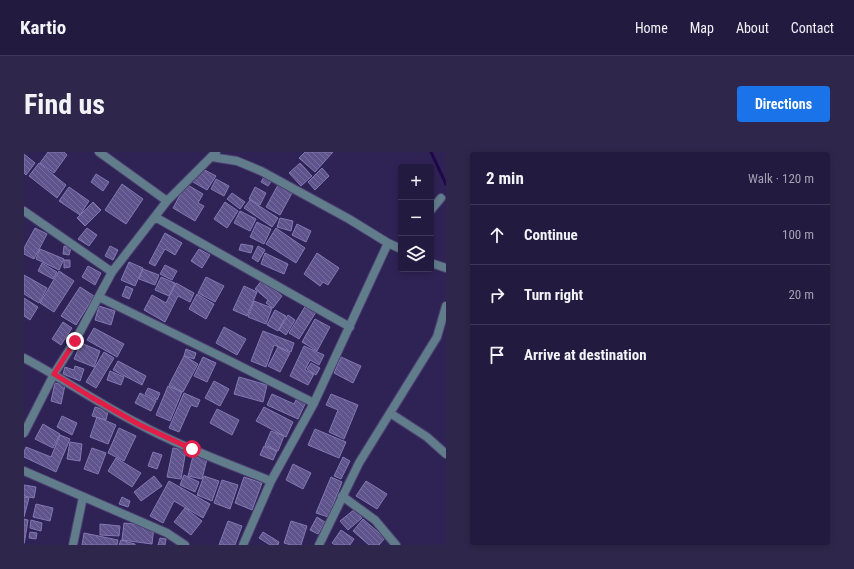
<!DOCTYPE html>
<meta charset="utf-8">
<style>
:root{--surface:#231a40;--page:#2f274b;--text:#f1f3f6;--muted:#a3a1b1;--line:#403859;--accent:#1a73e8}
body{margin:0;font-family:"Roboto Condensed",sans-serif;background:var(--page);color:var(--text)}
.controls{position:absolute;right:12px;top:12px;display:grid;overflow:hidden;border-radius:4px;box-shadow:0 2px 6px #0003}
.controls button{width:36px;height:36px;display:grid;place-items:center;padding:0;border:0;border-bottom:1px solid var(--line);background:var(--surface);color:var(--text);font:20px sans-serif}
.stop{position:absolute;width:12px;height:12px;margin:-9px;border:3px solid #e11d48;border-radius:50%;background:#fff}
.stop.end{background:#e11d48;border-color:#fff;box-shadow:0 1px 4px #0008}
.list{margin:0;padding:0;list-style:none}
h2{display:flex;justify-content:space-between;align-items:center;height:52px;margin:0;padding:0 16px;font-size:17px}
h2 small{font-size:13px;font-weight:400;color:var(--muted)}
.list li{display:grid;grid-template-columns:26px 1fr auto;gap:12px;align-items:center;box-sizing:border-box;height:60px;padding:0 16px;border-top:1px solid var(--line)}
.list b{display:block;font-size:15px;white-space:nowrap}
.list em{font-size:13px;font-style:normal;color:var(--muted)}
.icon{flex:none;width:22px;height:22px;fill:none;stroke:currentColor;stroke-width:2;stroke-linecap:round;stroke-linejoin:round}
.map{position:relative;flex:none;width:422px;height:393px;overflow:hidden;border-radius:4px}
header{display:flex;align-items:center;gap:24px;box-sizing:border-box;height:56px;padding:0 20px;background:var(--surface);border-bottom:1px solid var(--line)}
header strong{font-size:19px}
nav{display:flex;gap:22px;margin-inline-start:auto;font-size:14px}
.intro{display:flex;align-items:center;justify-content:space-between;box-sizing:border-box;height:96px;padding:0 24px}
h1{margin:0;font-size:28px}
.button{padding:10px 18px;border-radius:4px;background:var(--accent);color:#fff;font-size:14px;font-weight:700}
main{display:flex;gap:24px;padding:0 24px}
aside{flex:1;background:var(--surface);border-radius:4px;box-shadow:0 2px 6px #0003}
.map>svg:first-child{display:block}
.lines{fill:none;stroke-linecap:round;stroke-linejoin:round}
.stream{stroke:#20074b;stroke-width:3}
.building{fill:url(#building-back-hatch);stroke:#8279b3}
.street-casing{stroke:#4b4070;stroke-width:10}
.street{stroke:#617d8c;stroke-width:8}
.route{stroke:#e11d48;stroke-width:5}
</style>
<header>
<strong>Kartio</strong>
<nav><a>Home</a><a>Map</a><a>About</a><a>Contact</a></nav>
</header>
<div class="intro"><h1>Find us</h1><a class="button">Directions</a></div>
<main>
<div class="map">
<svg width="422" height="393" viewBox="0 0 422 393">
<defs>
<pattern id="building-back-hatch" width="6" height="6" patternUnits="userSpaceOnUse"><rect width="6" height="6" fill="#5f558c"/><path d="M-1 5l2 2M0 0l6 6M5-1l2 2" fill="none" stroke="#756d9d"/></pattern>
</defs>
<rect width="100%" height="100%" fill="#2f2356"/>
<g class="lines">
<!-- stream -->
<path class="stream" d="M407,0l15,32"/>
</g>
<!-- building -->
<path class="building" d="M24,0h16l3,3 -13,18 -14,-10z
M281,0h28l-18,20 -16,-14z
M0,2l11,9 -9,12 -2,-2z
M15,11l27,22 -9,13 -28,-22z
M276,11l12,13 -11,10 -12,-13z
M177,16l15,8 -9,14 -14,-8z
M298,16l7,8 -14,14 -7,-8z
M72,22l13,8 -6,9 -12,-9z
M241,23l7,5 -4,6 -7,-4z
M192,27l13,7 -5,10 -13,-7z
M98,32l21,15 -17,25 -21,-14z
M162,32l17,10 -5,9 6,3 -9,15 -22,-13z
M254,33l14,8 -12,22 -14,-8z
M45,35l20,14 -9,14 -21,-14z
M231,35l11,6 -6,12 -11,-6z
M208,41l13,9 -5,7 -13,-10z
M226,48l28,18 -6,9 -28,-19z
M69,50l8,8 -16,16 -8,-8z
M201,50l13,9 -11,17 -13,-9z
M216,59l16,8 -6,12 -16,-8z
M256,66l13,3 -2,10 -14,-4z
M233,70l14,7 -7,15 -14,-7z
M273,72l14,7 -5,11 -14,-7z
M11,76l12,6 -13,25 -10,-5v-6z
M63,76l10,7 -8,11 -11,-7z
M252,76l29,20 -9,15 -30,-19z
M141,81l17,10 -7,12 -10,-6 -10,17 -6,-3z
M217,92l12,2 -2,7 -12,-3z
M40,94l7,2 -2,7 -6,-1z
M86,94l8,4 -5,10 -8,-4z
M234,94l7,4 -7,12 -6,-4z
M16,97l24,10 -5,11 -23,-11z
M175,97l11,6 -8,13 -11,-7z
M241,101l23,11 -4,10 -23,-10z
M293,101l22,15 -11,17 -5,-3 -3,4 -16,-12z
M40,108h6v7l-6,1z
M105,110l14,6 -8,18 -14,-6z
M18,111l15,9 -4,7 -15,-8z
M141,113l12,6 -5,9 -12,-6z
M64,114l13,7 -6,12 -13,-8z
M119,117l16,6 -4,10 -16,-6z
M35,119l15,10 -20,31 -14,-9z
M0,123l23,13 -8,15 -15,-9z
M137,125l14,6 -6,13 -14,-6z
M182,125l18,9 -9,16 -17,-9z
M238,128l20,16 -9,12 -7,-5 2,-3 -13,-11z
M152,131l18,10 -4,9 -12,-6 -13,26 -21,-12 8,-15 14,8z
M102,134l7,3 -4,10 -7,-3z
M220,134l13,6 -10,24 -14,-6z
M56,135l14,9 -18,29 -15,-9z
M173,142l17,10 -8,15 -17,-10z
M0,146l14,9 -8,13 -6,-4z
M230,149l18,7 -6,16 -18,-7z
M282,153l10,7 -17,27 -10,-6z
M75,154l16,5 -4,14 -16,-5z
M251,158l11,6 -8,15 -11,-6z
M264,163l7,5 -9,15 -7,-5z
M291,167l15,8 -13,24 -15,-9z
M39,170l9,6 -11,17 -9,-6z
M200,175l22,12 -9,16 -21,-12z
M70,176l30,16 -7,13 -30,-17z
M239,179l31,12 -3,9 -17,-7 -8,22 -15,-6z
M57,191l19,8 -6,16 -20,-8z
M280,194l20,9 -5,10 -9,-5 -5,10 9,4 -6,11 -18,-9z
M254,195l12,6 -10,19 -12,-6z
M162,197l10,4 -2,6 -10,-3z
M80,200l10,6 -18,30 -10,-6z
M160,204l14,8 -15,28 -14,-7z
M179,205l13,6 -9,19 -13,-6z
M317,205l20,9 -8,17 -19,-10z
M94,209l28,15 -4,9 -29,-15z
M287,211l9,5 -4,7 -9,-6z
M51,214l9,3 -4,12 -17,-7 2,-7 9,3z
M86,219l14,6 -3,8 -14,-5z
M215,225l28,8 -4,17 -29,-8z
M190,229l15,8 -9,17 -15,-8z
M31,231l10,2 -4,19 -10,-3z
M144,234l14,6 -12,29 -14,-6z
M124,236l12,5 -3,7 -12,-6z
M116,241l16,8 -5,10 -16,-8z
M160,241l16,7 -3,7 -6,-2 -12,27 -10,-4z
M248,242l22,10 3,-6 9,4 -8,17 -31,-14z
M307,242l27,11 -14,34 -15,-7 9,-22 -12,-5z
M71,255l13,4 -2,9 -14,-4z
M240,255l29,15 -7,15 -30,-16z
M193,257l22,11 -7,15 -22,-12z
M38,264l15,7 -5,12 -15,-8z
M73,265l19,8 -8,19 -18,-7z
M19,272l17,10 -7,14 -18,-9z
M95,276l17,8 -12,25 -16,-8z
M291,277l31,13 -7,16 -31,-13z
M247,279l13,5 -6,15 -13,-6z
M36,283l10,4 -14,33 -32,-15v-5l2,-5 25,10z
M46,290l12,2 -2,17 -13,-2z
M240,294l13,5 -4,9 -13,-5z
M68,296l14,5 -8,21 -14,-5z
M149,296l13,2 -5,29 -14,-2z
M129,300l9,3 -5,14 -9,-3z
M169,304l14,3 -5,20 -14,-3z
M319,305l7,4 -9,18 -7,-3z
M92,306l25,15 -9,14 -24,-16z
M269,312l18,9 -8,16 -17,-9z
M160,323l15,7 -4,10 -15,-7z
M130,324l8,10 -21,15 -7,-9z
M180,324l15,5 -7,20 -15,-6z
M220,325l18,6 -10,27 -17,-7z
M307,325l11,5 -14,35 -12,-4z
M198,328l16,5 -8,24 -16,-6z
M145,329l41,23 -7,14 -29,-17 -11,22 -13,-7z
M342,329l21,13 -10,15 -21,-13z
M0,333l12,2 -2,11 -10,-2z
M0,345l5,1 -5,19z
M98,345l8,4 -2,6 -9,-3z
M12,352l17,4 -3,13 -17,-4z
M161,356l17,13 -11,14 -17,-13z
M331,357l7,9 -14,12 -8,-9z
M293,365l8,5 -7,12 -8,-4z
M0,367l4,1 -4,25z
M339,367l22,19 -6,7h-10l-16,-14z
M7,368l11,3 -1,8 -11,-3z
M204,369l14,5 -7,19h-16z
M267,369l16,5 -6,19h-10l-7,-2z
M100,371l30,3 -2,18 -30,-4z
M76,372l20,2 -1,10 -19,-1z
M317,378l13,9 -4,6h-15l-3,-2z
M6,380l7,1 -1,6 -7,-1z
M239,380l16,10 -1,3h-8l-11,-7z
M60,381l34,7 -1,5h-35z
M136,386l6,1 -1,6h-7z
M97,388l14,4v1h-16z"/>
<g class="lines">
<!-- street casing -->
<g class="street-casing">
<path id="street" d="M75,0l68,49
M188,5l25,4 24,10 88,48 39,24
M407,58l10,-12
M0,59l88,61
M131,65l195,110
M407,111l15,5
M75,145l133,65 82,41
M0,206c38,20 74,45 113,65 42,23 89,40 134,58
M366,261l37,24 19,17
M0,281l30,-59 21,-33 37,-69 55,-71 49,-49
M0,319l143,62 18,12
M318,344l33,24 21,25
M49,393l10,-48
M219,393l28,-64 43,-78 74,-160 13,6
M295,393l40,-82 78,-126 9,-31"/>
</g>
<!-- street -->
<use href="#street" class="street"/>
</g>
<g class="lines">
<!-- route -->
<path class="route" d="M51,189l-21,33 37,23 47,27 54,25"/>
</g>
</svg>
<div class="controls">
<button>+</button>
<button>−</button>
<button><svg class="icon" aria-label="layers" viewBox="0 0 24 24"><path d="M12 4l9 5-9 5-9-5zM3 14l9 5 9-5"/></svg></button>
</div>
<div class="stop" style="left:168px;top:297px"></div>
<div class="stop end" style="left:51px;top:189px"></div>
</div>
<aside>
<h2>2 min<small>Walk · 120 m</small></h2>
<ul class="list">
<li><svg class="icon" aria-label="ahead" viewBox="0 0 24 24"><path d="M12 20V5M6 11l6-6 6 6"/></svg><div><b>Continue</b></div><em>100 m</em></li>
<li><svg class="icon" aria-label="right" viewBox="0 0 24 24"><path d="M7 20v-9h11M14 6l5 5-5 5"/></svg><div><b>Turn right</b></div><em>20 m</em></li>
<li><svg class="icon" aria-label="arrive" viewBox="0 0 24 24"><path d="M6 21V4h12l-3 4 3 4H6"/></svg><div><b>Arrive at destination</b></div></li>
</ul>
</aside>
</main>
